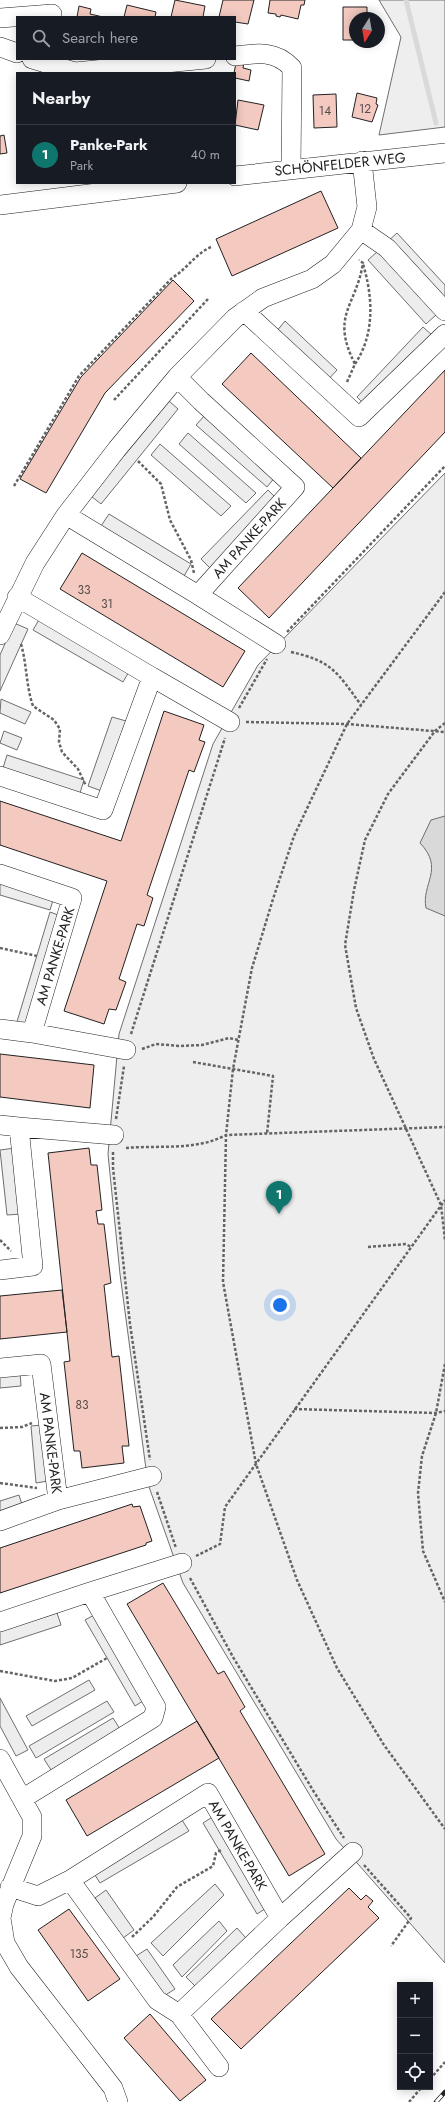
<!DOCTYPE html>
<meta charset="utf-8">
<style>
:root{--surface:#171b24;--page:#20242c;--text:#f1f3f6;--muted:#9ea1a6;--line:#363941;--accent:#0f766e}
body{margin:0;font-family:Jost,sans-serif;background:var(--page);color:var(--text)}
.controls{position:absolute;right:12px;bottom:12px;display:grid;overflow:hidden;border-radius:0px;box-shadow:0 2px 10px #0003}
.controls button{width:36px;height:36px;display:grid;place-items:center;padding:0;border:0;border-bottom:1px solid var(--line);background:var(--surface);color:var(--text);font:20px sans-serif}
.compass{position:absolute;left:349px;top:12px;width:36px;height:36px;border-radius:50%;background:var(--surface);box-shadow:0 2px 10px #0003;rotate:191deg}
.you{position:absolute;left:280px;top:1305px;width:14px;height:14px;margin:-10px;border:3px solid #fff;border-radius:50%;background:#1a73e8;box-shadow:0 0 0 6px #1a73e833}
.badge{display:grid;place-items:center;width:26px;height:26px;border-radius:50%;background:var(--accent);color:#fff;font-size:13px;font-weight:700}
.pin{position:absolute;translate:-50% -33px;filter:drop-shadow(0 1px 2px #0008)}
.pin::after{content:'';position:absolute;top:21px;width:14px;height:12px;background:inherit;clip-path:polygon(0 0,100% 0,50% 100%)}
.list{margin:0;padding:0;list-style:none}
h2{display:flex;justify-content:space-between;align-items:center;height:52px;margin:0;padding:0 16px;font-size:17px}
h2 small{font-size:13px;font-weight:400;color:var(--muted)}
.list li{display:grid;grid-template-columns:26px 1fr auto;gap:12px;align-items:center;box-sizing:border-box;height:60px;padding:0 16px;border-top:1px solid var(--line)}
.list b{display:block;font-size:15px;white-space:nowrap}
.list p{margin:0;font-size:13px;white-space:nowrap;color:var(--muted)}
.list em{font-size:13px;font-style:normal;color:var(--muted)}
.icon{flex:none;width:22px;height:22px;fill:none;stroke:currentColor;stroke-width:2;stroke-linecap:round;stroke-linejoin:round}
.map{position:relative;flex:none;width:445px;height:2102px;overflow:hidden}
.search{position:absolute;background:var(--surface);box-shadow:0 2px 10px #0003;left:16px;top:16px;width:220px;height:44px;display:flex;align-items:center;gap:10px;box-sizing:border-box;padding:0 14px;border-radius:0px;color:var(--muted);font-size:15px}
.panel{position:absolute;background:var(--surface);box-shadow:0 2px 10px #0003;left:16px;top:72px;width:220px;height:112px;border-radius:0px}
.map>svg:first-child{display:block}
.green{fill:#eee;stroke:#6f6f6f}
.parking{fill:#ededed;stroke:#6f6f6f}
.water{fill:#d9d9d9;stroke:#6f6f6f}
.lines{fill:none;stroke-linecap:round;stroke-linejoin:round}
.stream{stroke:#d9d9d9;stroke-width:5}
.building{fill:#f3c9c0;stroke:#222}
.minor-casing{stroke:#222;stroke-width:20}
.path{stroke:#646464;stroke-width:2.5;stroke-dasharray:3 2;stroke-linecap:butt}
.minor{stroke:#fff;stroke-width:19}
.rail-casing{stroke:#222;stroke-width:4.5}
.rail{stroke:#fff;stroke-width:3;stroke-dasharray:9;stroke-linecap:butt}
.labels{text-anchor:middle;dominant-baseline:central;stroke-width:3;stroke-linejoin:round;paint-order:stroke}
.number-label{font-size:12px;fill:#564c4a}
.street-label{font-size:14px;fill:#222;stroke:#fff}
</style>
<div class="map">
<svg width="445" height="2102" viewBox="0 0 445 2102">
<rect width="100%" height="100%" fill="#fff"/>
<!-- green -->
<path class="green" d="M379,0h66v127l-66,8 22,-98z
M445,473v1490l-109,-124 -153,-256 -35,-99 -28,-210 -12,-120 11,-120 94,-290 45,-79z"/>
<!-- parking -->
<path class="parking" d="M397,233l48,52v20l-58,-63z
M378,251l59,63 -11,10 -58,-64z
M285,321l52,49 -10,11 -51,-49z
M423,327l10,9 -67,70 -9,-9z
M169,401l9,8 -77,95 -10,-8z
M206,414l70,62 -9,11 -71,-62z
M188,433l68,60 -10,10 -67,-59z
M160,444l71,62 -10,10 -70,-61z
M268,490l9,9 -67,69 -9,-9z
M109,514l82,50 -7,12 -83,-50z
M40,618l90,52 -7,12 -90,-52z
M14,623l14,6 -28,62v-36z
M1,699l30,13 -6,12 -25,-11z
M112,717l14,4 -24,70 -14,-5z
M4,731l18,7 -5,12 -17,-7z
M7,755l77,25 -4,13 -77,-25z
M0,880l54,17 -4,13 -50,-15z
M50,912l11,4 -34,112 -11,-3z
M15,1148l7,66 -15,1 -7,-65z
M20,1372l1,14 -21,2v-14z
M43,1425l5,56 -12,2 -5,-57z
M19,1495l4,13 -23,7v-14z
M57,1613l4,12 -61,20v-14z
M96,1614l50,85 -11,7 -50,-86z
M89,1680l6,10 -63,36 -6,-10z
M0,1698l28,52 -12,6 -16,-30z
M107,1701l7,11 -78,46 -7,-12z
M113,1718l7,11 -69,41 -7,-11z
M214,1816l54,91 -11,7 -54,-91z
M182,1820l7,11 -89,52 -7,-11z
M215,1884l9,11 -61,61 -12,-13z
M106,1890l28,40 -11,8 -28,-40z
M219,1921l8,10 -45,46 -9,-12z
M237,1928l9,10 -51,48 -9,-9z
M147,1949l28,40 -11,7 -28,-40z"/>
<!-- water -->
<path class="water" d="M445,816v100l-19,-8c-5,-24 19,-39 -6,-65l11,-23z"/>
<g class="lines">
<!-- stream -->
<path class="stream" d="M406,0l30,123"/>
</g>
<!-- building -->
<path class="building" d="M175,0l30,6 -2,11h-32z
M223,0h31l-6,24 -13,-2v-5h-16z
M270,0h35l-1,5h-3l-3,14 -17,-4 -1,2 -4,-1v-2l-8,-1z
M127,5l29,7 -1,5h-31z
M79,6l12,3 -1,5 13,3h-26z
M343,7h24v11h-12v22h-12z
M244,62l-1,6 8,2 -2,11 -14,-3 -1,-5 2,-10z
M357,93l20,5 -1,6 2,1 -6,17 -20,-5z
M336,94l1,33 -23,1 -1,-33z
M238,100l26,5 -6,25 -23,-5z
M4,135l3,18 -7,1v-18z
M321,191l17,37 -106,48 -16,-37z
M173,280l21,21 -89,92 -59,100 -26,-14 61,-102z
M251,353l110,105 -28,30 -111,-104z
M445,370v62l-176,186 -31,-30z
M82,553l163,98 -22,36 -163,-98z
M164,711l40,14 -5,15 6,2 -11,30 -5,-2 -42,125 6,3 -9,28 -7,-2 -18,55 7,3 -10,28 -7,-1 -5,15 -40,-13 43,-130 -107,-36v-44l121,40z
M0,1054l94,11 -4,43 -90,-11z
M89,1148l2,17h6l5,45 -6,1 2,13h6l7,59 -7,2 8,72 7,-1 10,90h-7l2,17 -42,5 -2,-17h-6l-10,-89 6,-1 -22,-208z
M62,1290l5,42 -67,7v-43z
M132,1504l1,3 7,-1 12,35 -6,2v2l-146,48v-45z
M163,1583l55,91 6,-3 21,36 -5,4 85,143 -36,22 -162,-272z
M197,1721l22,37 -132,78 -21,-36z
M349,1888l12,12 5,-5 7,6 -5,6 11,11 -138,131 -30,-30z
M69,1909l51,70 -32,22 -50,-71z
M150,2014l56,66 -26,21 -56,-63z"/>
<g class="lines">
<!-- minor casing -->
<g class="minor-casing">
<path id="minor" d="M0,18l52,-4v3
M0,47l17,6
M235,56c21,-3 41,-6 57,12l-1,101
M32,59l43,13 131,-13
M235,176l210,-23
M0,205l177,-22
M361,230l26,18 58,63
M244,311l115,106 86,-83
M66,515l132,80 97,-108 -94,-86 -24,-24
M198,595l78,49
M0,635l35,-72 31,-48 51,-66 60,-72 58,-59 28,-20 49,-19 21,-15 28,-34 6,-23 -5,-46
M152,677l78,45
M0,776l103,34 49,-133 -135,-80
M0,874l72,24 -40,135 -32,-4
M32,1033l94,17
M0,1125l19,2 14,139 -33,4
M19,1127l95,8
M0,1368l41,-4 17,136 -58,21
M58,1500l94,-24
M90,1592l92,-29
M0,1622l90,-30 66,115 -3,11 -131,81
M0,1759l32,58v19l-28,68 -3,14 4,25 14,24 94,121 5,14
M70,1880l87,120 22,14 40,53
M10,1887l28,9 32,-16 138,-87 72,125 -101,96
M280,1918l73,-66"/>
</g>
<!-- path -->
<path class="path" d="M355,364c20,-30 18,-67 8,-100
M347,382l8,-18c-25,-49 1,-57 8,-101l-4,-3
M114,400l94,-101
M138,461l23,23 9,36 21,40 3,13
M14,486l65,-110 93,-98c15,-9 23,-24 39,-31
M445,592l-98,132 -53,112 -21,63 -21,69 -19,101 -7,66 -3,147 33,182 41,116 40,88 47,77 61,84
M287,632l158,-166
M21,644c6,21 5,42 12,62l21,14 6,9 -1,13 3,10 16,17 8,17
M291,652c41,9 46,20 70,53
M239,708l28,-49
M246,722l101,2 98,8
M445,723l-10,8 -47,63 -23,46 -11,50 -9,55 11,63 18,51 67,146 4,35
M0,948l37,8
M131,1034l94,-296
M142,1049l14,-5 24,2 22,-1 27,-7 9,2
M193,1062l80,14 -6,58
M116,1119l8,-53
M126,1148c33,-3 70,3 100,-13l219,-8
M113,1152v16l17,156 20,136
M0,1240l11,11
M368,1247l38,-3 5,3
M445,1364l-9,49 -14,43 -4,37 5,58 22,51
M294,1409l142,4 9,-2
M0,1428l22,-1 10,-4
M0,1483l37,5
M157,1492l19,56
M196,1556l24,-12 5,-37 220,-307
M190,1578l43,79 81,135 30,46
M0,1671l55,10 17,-3 35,-20
M364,1865l47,53 -20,28
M132,1937l21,-20 24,-30 36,-21 3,-13 5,-3
M430,2079l15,-17
M409,2102l13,-15"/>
<!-- minor -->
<use href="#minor" class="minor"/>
<!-- rail casing -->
<g class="rail-casing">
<path id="rail" d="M436,2102l9,-10"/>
</g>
<!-- rail -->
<use href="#rail" class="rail"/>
</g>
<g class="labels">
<!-- number labels -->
<g class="number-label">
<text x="365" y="109">12</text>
<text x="325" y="111">14</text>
<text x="84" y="590">33</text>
<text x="107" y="604">31</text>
<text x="82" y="1405">83</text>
<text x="79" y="1954">135</text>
</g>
<!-- street labels -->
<g class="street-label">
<text transform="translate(340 164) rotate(-6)">SCHÖNFELDER WEG</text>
<text transform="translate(249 538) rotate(-48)">AM PANKE-PARK</text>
<text transform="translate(55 956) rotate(-73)">AM PANKE-PARK</text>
<text transform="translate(51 1443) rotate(83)">AM PANKE-PARK</text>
<text transform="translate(238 1845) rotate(60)">AM PANKE-PARK</text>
</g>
</g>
</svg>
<div class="controls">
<button>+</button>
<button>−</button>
<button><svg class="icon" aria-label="locate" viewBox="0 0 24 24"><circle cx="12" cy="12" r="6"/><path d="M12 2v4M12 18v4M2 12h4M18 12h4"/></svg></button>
</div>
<svg class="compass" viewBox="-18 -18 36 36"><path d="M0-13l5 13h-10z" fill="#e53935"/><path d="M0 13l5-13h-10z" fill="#9ea1a6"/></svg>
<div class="you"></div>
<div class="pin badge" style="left:279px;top:1214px">1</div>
<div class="search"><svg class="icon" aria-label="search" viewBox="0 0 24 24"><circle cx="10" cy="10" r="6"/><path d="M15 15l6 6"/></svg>Search here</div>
<section class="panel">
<h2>Nearby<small></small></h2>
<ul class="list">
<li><span class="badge">1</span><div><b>Panke-Park</b><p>Park</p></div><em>40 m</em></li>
</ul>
</section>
</div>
